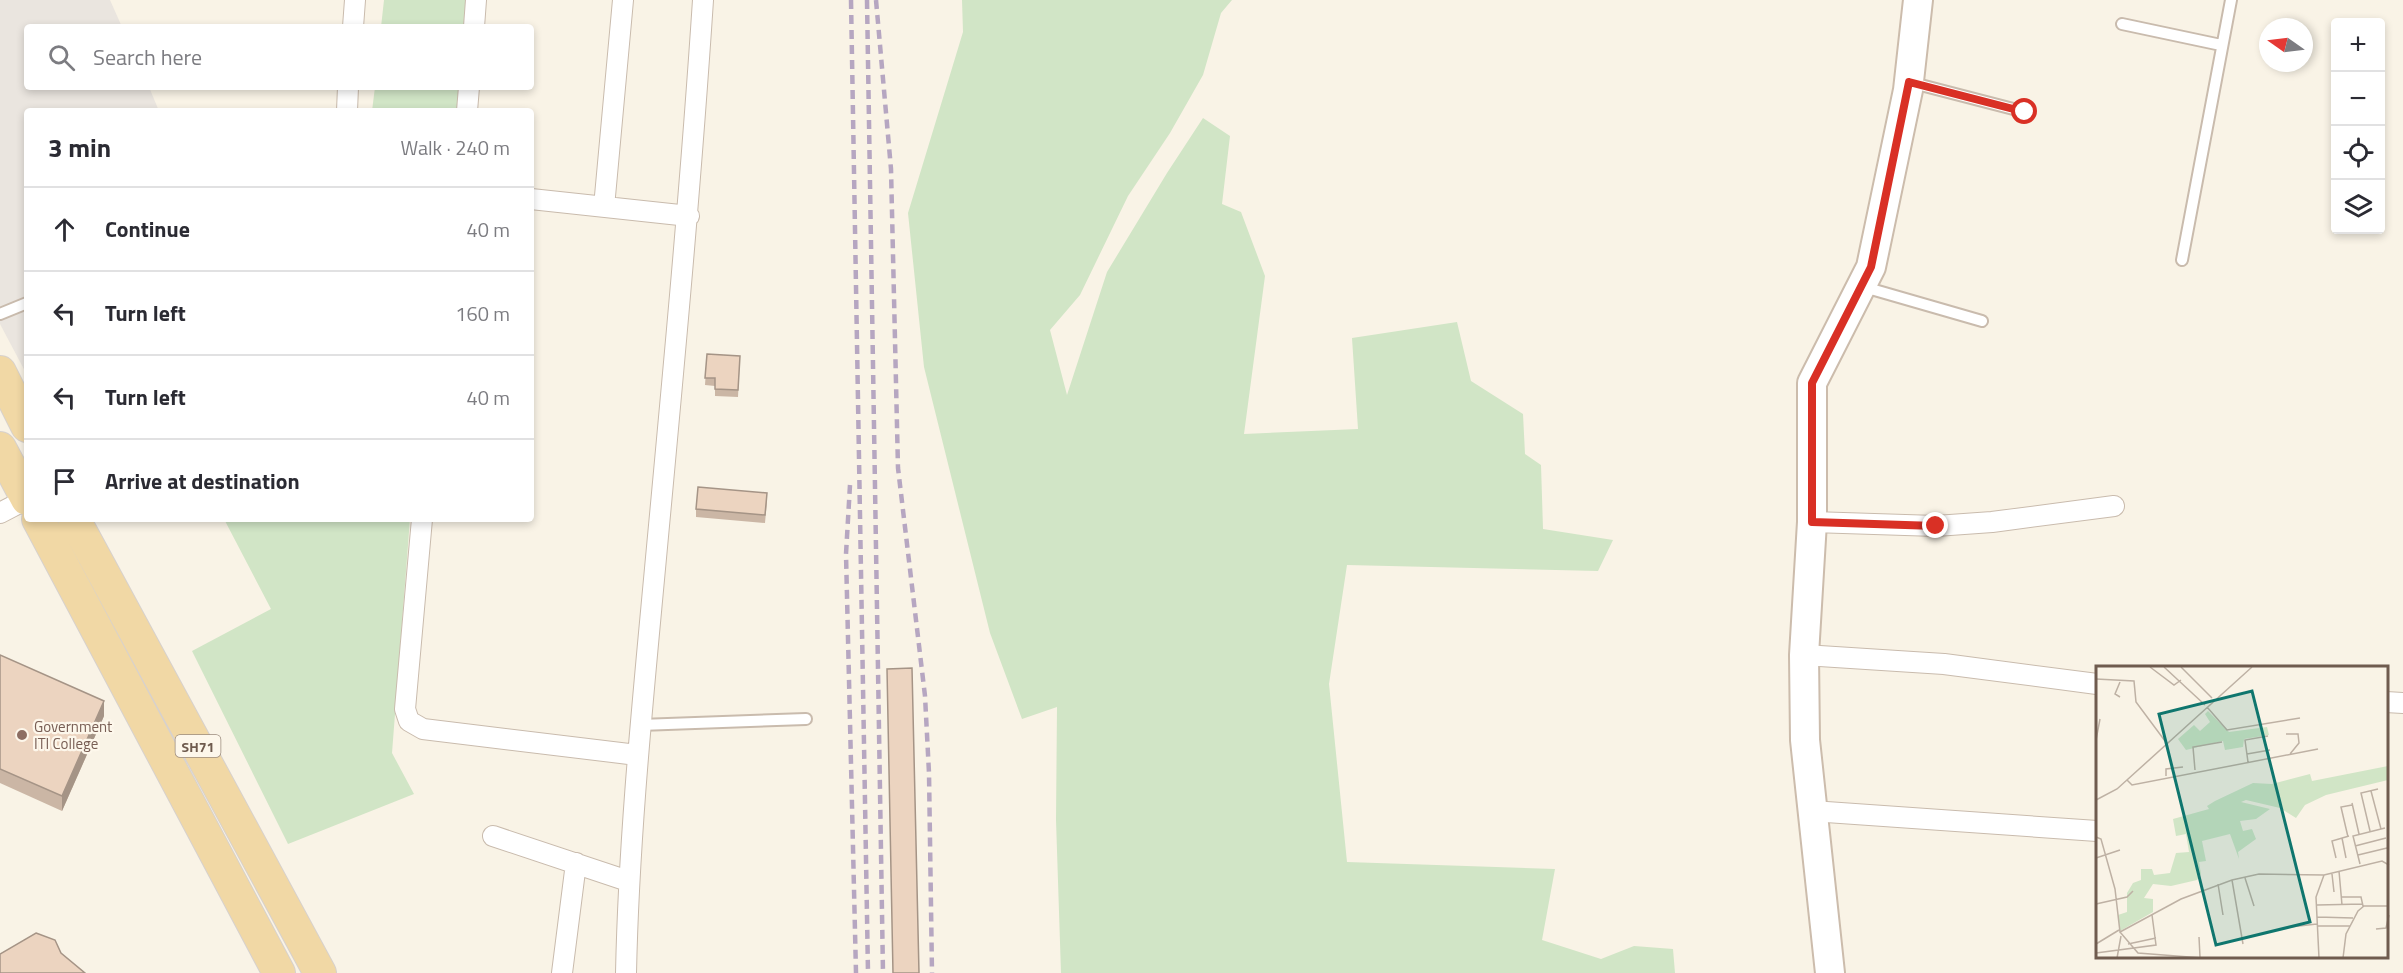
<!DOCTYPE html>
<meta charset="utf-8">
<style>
:root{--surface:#fff;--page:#f7f7f7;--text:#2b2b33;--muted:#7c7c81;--line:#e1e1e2}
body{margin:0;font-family:"Titillium Web",sans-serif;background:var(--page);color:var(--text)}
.controls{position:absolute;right:18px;top:18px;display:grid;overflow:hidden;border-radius:6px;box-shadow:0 3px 9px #0003}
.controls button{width:54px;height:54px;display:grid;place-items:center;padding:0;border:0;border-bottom:2px solid var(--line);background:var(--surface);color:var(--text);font:30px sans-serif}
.compass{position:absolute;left:2259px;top:18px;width:54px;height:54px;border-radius:50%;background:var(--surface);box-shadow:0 3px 9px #0003;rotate:284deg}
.stop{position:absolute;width:18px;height:18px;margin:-14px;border:4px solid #d93025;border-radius:50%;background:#fff}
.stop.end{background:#d93025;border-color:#fff;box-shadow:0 2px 6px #0008}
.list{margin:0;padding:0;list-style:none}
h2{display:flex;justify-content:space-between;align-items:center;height:78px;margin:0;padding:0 24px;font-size:26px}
h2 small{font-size:20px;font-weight:400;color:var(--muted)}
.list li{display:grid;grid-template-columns:39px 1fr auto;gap:18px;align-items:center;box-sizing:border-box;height:84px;padding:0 24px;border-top:2px solid var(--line)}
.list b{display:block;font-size:22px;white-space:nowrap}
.list em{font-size:20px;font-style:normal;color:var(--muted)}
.icon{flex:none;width:33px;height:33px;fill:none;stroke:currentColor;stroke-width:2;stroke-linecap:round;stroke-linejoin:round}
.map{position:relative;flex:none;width:2403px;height:973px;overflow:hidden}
.search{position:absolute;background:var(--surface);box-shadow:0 3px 9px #0003;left:24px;top:24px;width:510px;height:66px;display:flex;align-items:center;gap:15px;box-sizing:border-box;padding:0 21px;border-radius:6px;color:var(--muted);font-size:22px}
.panel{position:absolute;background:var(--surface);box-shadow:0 3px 9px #0003;left:24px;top:108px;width:510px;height:414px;border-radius:6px}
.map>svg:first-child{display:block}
.industrial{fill:#eae5df}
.green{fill:#d1e5c6}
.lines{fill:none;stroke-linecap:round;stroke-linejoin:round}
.lane-casing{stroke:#c9bbad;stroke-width:14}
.street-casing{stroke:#c9bbad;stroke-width:22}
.secondary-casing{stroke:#ccbcac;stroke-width:32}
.primary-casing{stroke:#d7d1cd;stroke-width:34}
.lane{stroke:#fff;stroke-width:10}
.street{stroke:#fff;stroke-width:20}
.secondary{stroke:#fff;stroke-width:28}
.primary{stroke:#f1d8a5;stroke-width:32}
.rail{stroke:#b6a6c1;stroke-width:4.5;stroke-dasharray:9 6;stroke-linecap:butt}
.wall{fill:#cbb6a5}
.shaded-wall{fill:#a59486}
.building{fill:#ecd4c0;stroke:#a59486;stroke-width:1.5}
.route{stroke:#d93025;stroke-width:8}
.education-dot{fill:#8d6e63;stroke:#fdf7eb;stroke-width:2}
.labels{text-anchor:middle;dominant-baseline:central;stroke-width:4.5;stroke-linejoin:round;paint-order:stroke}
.shield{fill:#fdf7eb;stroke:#9a8a7d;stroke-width:1.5}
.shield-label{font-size:14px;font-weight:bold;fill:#6f5b4e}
.education-label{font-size:15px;fill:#785e54;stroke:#fdf7eb;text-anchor:start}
.inset-road{fill:none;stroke:#beb1a4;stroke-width:1.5}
.view{fill:#0f766e;fill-opacity:0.15;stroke:#0f766e;stroke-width:3}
.inset-edge{fill:none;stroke:#6f5b4e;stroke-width:3}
</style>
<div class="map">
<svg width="2403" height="973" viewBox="0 0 2403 973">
<rect width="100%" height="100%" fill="#f9f3e6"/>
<!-- industrial -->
<path class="industrial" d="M0,0h110l12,27h-95v60h122l10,24h-132v264l-27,-51z"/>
<!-- green -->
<path class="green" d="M384,0h83l-2,27h-84z
M962,0h270l-11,13 -18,62 -33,58 -42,63 -48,99 -30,35 17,65 40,-123 60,-99 36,-55 27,18 -8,68 19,8 24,64 -21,158 114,-5 -6,-91 105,-16 14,59 52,33 2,40 16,11 2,64 70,11 -15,31 -251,-6 -18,119 18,178 208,7 -13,71 59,19 33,-13 39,3 2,24h-614l-5,-153 1,-113 -35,12 -32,-86 -66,-266 -16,-154 55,-181z
M375,87h85l-2,24h-86z
M224,519h186l-18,234 22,41 -126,50 -96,-193 79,-42z"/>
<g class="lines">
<!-- lane casing -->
<g class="lane-casing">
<path id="lane" d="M2122,24l99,21
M1909,82l116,30
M2182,260l49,-260
M1864,287l118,34
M0,314l27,-11
M640,725l166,-6"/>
</g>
<!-- street casing -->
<g class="street-casing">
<path id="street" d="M353,27l2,-27
M474,27l2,-27
M347,111l1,-24
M467,111l2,-24
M531,199l158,17
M604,207l19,-207
M0,513l27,-14
M422,519l-17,190 4,12 14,8 214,26
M1812,522l124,4 56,-4 122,-16
M1804,655l140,9 153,20
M2386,702l17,1
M1812,811l285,20
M493,836l135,45
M562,973l14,-110
M626,973c3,-142 18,-284 31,-426 17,-182 34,-364 46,-547"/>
</g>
<!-- secondary casing -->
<g class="secondary-casing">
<path id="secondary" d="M1830,973l-25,-233 -1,-85 8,-133v-139l59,-116 37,-177 10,-90"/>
</g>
<!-- primary casing -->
<g class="primary-casing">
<path id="primary" d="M0,372l27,54
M0,448l27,51
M38,519l241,454
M74,519l246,454"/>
</g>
<!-- lane -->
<use href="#lane" class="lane"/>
<!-- street -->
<use href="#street" class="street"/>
<!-- secondary -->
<use href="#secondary" class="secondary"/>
<!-- primary -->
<use href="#primary" class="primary"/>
<!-- rail -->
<path class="rail" d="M851,0l17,973
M867,0l16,973
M876,0l15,169 7,299 27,228 4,77 3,200
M850,485l-4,69 10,419"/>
</g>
<!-- wall -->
<path class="wall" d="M707,354l33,2 -2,41 -23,-1v-10l-10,-1z
M767,501l-2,22 -69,-6v-8z
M0,655l104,61 -42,95 -62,-28z"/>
<!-- shaded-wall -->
<path class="shaded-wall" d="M104,701v15l-42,95v-15z"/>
<!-- building -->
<path class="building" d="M707,354l33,2 -2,34 -23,-1v-11h-10z
M698,487l69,6 -2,22 -69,-6z
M0,655l104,46 -42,95 -62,-27z
M912,668l7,305h-26l-6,-304z
M36,933l19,7 6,13 24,20h-85v-19z"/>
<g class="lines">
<!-- route -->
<path class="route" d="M1936,526l-124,-4v-139l59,-116 38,-185 116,30"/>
</g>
<!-- markers -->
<circle class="education-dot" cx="22" cy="735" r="6"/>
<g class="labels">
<!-- shield labels -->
<rect class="shield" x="175.5" y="735" width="45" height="22" rx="4.5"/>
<g class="shield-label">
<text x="198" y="746">SH71</text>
</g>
<!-- education labels -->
<g class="education-label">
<text x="34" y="726">Government<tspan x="34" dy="17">ITI College</tspan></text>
</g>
</g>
<!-- overview -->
<g transform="translate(2096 666)">
<rect width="292" height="292" fill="#f9f3e6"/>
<path d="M112,45l21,21 38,-5 2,8 -25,4 -1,8 -18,3 -2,-9 -37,9 -8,-11 16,-14 6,6 10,-9 -5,-8zM292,100v14l-62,15 -21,10 -9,13 -16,-10 -34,-8 -5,2 29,7 -14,10 -16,2 3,10 9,-2 4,10 -18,13 1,7 -9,-25 -28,7 4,20 -7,1 2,12 -4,6 -26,6 -18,-2 -9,14 9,1v13l-33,19 -2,-16 9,-3v-19l6,-10 8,-3v-11h11l2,6 16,-2 6,-20 13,-1 -3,-18 -10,2 -3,-17 36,-10 -2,-3 8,-5 38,-18 19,1 38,-10 2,7z" fill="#d1e5c6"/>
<path class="inset-road" d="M54,1l24,18 7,-5M68,1l41,38M85,1l31,31M0,13l38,2 2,21 29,39M24,16l-5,12 5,3M111,41l20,23 73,-12M190,68h12l1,9 -9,11M0,74l4,-21M151,88l23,-4M152,96l-3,-22 23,-4M99,104l-2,-23 29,-5M70,110v-7l17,-2M31,114l5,5 186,-36M275,125l10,38M0,134l21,-11 135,-122M256,137l7,31M274,165l-9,-38 17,-4M0,171l5,2 14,50 5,43 61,-33 51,-19 27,-6 65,1 58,-14 7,4M252,171l-7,-30 11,-2M246,172l4,20M259,180l31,-8M262,189l29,-7M0,192l24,-8M240,192l-4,-17 17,-5M264,198l-7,-28 32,-8M243,205l3,34M236,208l2,18M149,212l9,28M136,214l11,64M122,218l5,31M245,231h20l2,9M0,238l31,-7 6,-6M221,239l46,-1M221,251l36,1M221,260h33M194,261l27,-3M280,263l10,-1 3,-13M24,266l18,21 64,5M103,271l1,20M0,278l23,-14M32,278l28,-6M0,287l60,-8 -4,-30M21,292l4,-22M223,292l-3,-61 8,-22M247,292l3,-24 12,-23 6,-5h25"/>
<path class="view" d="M156,25l58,231 -94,23 -57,-231z"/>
<rect width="292" height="292" class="inset-edge"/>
</g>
</svg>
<div class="controls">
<button>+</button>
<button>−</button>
<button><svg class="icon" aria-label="locate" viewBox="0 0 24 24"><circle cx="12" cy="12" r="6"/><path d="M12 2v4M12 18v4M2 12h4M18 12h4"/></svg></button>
<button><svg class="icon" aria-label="layers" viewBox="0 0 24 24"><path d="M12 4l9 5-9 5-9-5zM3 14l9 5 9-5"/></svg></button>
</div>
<svg class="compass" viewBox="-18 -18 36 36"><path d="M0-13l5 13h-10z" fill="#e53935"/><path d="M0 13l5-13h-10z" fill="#7c7c81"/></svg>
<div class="stop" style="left:2025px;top:112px"></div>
<div class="stop end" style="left:1936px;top:526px"></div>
<div class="search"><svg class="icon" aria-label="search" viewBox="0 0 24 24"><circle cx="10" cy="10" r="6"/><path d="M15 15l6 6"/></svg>Search here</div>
<section class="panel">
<h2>3 min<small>Walk · 240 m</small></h2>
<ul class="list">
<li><svg class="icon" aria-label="ahead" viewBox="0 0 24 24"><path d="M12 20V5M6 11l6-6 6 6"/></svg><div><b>Continue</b></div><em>40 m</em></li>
<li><svg class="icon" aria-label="left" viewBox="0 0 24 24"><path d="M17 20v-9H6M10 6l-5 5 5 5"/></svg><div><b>Turn left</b></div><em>160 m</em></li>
<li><svg class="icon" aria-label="left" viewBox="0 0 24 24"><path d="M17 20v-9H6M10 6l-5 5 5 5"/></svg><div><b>Turn left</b></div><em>40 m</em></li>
<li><svg class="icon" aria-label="arrive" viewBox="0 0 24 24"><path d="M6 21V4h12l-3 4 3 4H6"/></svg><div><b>Arrive at destination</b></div></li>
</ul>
</section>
</div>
